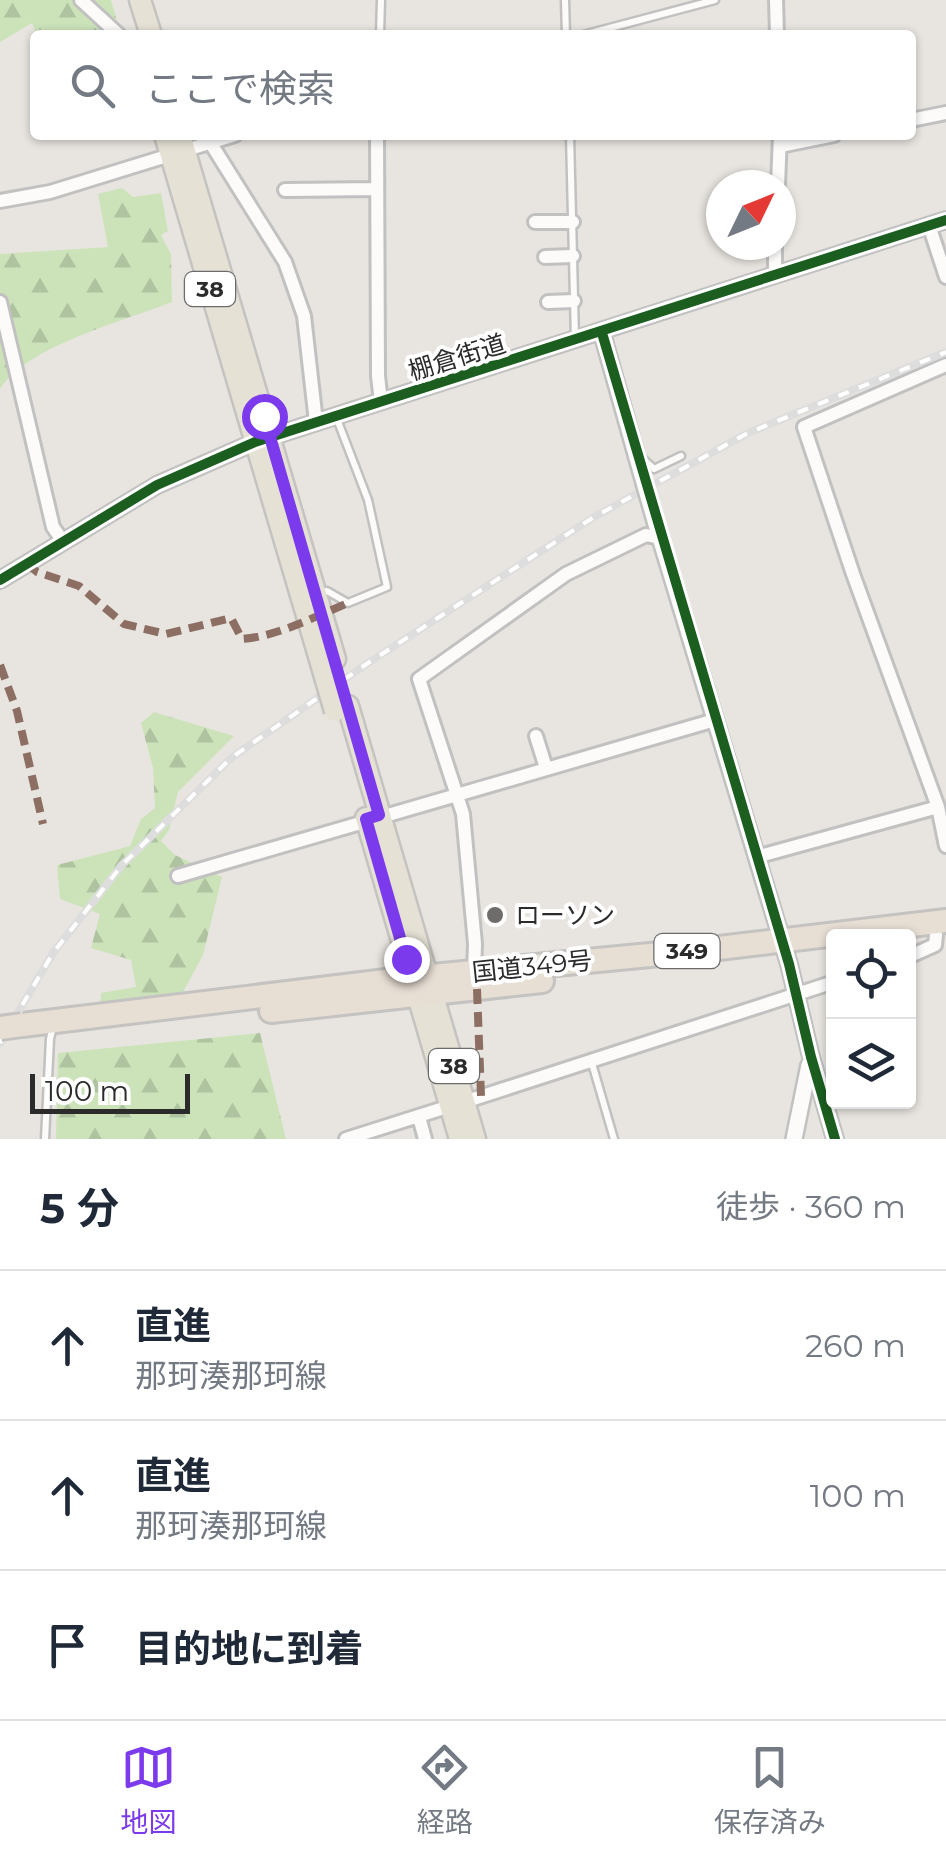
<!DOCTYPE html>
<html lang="ja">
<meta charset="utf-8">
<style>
:root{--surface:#fff;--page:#f2f2f3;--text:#1f2937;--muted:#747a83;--line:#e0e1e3;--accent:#7c3aed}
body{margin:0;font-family:Montserrat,"Noto Sans JP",sans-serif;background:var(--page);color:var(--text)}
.controls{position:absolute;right:30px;bottom:30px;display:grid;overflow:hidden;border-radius:10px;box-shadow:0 2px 8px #0004}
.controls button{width:90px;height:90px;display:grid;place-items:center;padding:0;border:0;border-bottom:2px solid var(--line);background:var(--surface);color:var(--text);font:50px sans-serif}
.compass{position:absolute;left:706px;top:170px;width:90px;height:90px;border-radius:50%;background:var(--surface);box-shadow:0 2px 8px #0004;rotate:47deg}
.scale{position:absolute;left:30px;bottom:25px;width:160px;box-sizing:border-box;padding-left:10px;border:5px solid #2b2b2b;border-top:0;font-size:28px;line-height:35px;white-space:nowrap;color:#2b2b2b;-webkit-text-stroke:8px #fff;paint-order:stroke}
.stop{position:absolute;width:30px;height:30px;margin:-22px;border:8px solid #7c3aed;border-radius:50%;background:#fff}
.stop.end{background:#7c3aed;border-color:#fff;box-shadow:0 2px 10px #0008}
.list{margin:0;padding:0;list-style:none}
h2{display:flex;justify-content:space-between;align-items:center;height:130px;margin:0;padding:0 40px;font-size:42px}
h2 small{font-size:32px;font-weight:400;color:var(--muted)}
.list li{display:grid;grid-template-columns:65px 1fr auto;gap:30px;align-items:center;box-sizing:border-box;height:150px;padding:0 40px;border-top:2px solid var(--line)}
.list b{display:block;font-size:38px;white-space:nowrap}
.list p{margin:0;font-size:32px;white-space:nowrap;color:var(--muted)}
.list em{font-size:32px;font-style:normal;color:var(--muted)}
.icon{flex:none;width:55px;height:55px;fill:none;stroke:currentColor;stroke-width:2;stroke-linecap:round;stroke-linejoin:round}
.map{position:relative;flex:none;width:946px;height:1139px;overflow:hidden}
.search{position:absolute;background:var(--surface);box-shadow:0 2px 8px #0004;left:30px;right:30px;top:30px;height:110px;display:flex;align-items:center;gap:25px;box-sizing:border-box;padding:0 35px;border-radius:10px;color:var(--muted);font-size:38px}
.sheet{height:580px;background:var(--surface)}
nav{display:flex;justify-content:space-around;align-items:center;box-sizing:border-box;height:140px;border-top:2px solid var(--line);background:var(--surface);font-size:28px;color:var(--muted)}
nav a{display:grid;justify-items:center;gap:5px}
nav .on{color:var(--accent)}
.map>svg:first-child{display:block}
.forest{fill:url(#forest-firs)}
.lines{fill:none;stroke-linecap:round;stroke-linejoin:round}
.service-casing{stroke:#c2c1c1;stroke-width:11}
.minor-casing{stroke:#c2c1c1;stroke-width:18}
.tertiary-casing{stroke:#c2c1c1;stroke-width:20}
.primary-casing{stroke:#c5c3c1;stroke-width:25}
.trunk-casing{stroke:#c5c3c1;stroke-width:28}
.service{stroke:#fcfbfa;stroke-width:6}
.minor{stroke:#fcfbfa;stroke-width:12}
.tertiary{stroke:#fcfbfa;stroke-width:15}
.primary{stroke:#e5e1d4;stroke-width:20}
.trunk{stroke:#e7ded4;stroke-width:22}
.rail-casing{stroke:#deddde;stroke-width:8}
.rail{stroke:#fff;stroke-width:4;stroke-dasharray:11;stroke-linecap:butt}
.tertiary-bridge-casing{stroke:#c2c1c1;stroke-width:20;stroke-linecap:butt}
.primary-bridge-casing{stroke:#c5c3c1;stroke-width:25;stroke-linecap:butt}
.trunk-bridge-casing{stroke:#c5c3c1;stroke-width:28;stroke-linecap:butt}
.tertiary-bridge{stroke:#fcfbfa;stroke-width:15}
.primary-bridge{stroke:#e5e1d4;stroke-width:20}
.trunk-bridge{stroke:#e7ded4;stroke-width:22}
.quiet{stroke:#8d6e63;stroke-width:8;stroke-dasharray:15 8;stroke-linecap:butt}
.cycleway-casing{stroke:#fff;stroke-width:16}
.cycleway{stroke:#1b5e20;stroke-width:10}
.route{stroke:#7c3aed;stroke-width:12}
.poi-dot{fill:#6d6c6a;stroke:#fff;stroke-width:4}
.labels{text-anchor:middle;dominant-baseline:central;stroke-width:8;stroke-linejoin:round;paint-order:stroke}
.shield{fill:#fff;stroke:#6b6b6b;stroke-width:2.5}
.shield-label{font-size:22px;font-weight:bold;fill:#2b2b2b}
.street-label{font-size:25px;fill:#2b2b2b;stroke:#fff}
.poi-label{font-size:25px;fill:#2b2b2b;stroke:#fff;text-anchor:start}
</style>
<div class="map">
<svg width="946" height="1139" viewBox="0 0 946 1139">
<defs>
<pattern id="forest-firs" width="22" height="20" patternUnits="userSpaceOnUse" patternTransform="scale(2.5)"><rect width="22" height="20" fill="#cce3ba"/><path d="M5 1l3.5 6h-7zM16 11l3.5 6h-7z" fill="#afc3a0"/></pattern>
</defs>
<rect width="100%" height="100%" fill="#e8e5e0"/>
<!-- forest -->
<path class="forest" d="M0,0h111l10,35h-84l-5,-12 -32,19z
M122,188l11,9 28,-4 7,38 -7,4 10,19 1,48c-48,19 -145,44 -172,87v-135l108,-7 -10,-53z
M154,712l80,24 -56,56 -9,38 -8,11 14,14 47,22 -19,78 -20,37 -83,19 1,-18 35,-6 -5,-27 -40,-12 9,-34 -40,-15 -3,-34 73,-19 11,-27 14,-11 -2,-40 -12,-45z
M260,1033l26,106h-230l2,-86z"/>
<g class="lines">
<!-- service casing -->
<g class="service-casing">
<path id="service" d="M565,0l1,35
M380,35l1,-35
M583,35l132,-35
M570,135l5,204
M641,457l13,12 27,-13
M321,592l6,-1 21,12 39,-16 -19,-87 -31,-81
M591,1060l23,79
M45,1139l5,-100 3,-13"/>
</g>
<!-- minor casing -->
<g class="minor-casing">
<path id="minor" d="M81,0l38,35
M776,0l1,35
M911,120l35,-7
M377,135l1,241 3,26
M210,142l75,120 19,54 12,106
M780,146l54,-11
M778,185l2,-50
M285,190l92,-1
M0,201l50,-9 185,-57
M535,222h38
M929,225l17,52
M545,257l28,-1
M775,274v-29
M0,302l53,225 9,13
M548,302l26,-1
M946,365l-142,62 49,147 85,233 8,39
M536,736l10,32
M756,857l182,-50
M178,876l537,-156
M908,957l27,-12 1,-10
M474,972l1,-28 -12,-130 -44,-135 147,-105 80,-39 14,3
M464,1102l370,-120
M419,1117l6,22
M346,1139l104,-33"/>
</g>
<!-- tertiary casing -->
<g class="tertiary-casing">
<path id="tertiary" d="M602,333l35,125
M655,521l134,443 22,93 24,82
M0,580l157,-95 98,-43 691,-222
M794,1139l15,-74"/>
</g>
<!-- primary casing -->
<g class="primary-casing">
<path id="primary" d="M140,0l11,35
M165,135l156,528
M180,135l155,524
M348,706l127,433
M366,818l94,321"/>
</g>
<!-- trunk casing -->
<g class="trunk-casing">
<path id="trunk" d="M271,1011l271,-30
M22,1025l389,-47 291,-28 244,-29"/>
</g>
<!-- service -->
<use href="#service" class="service"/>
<!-- minor -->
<use href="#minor" class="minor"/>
<!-- tertiary -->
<use href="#tertiary" class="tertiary"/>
<!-- primary -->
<use href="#primary" class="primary"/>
<!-- trunk -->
<use href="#trunk" class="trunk"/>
<!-- rail casing -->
<g class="rail-casing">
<path id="rail" d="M0,1043l53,-90 69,-88 109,-107 137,-95 226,-146 154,-84 198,-81"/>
</g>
<!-- rail -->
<use href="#rail" class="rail"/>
<!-- tertiary-bridge casing -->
<g class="tertiary-bridge-casing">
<path id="tertiary-bridge" d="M637,458l18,63"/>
</g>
<!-- primary-bridge casing -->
<g class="primary-bridge-casing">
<path id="primary-bridge" d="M321,663l14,48"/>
</g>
<!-- trunk-bridge casing -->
<g class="trunk-bridge-casing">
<path id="trunk-bridge" d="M0,1028l22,-3"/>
</g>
<!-- tertiary-bridge -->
<use href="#tertiary-bridge" class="tertiary-bridge"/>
<!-- primary-bridge -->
<use href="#primary-bridge" class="primary-bridge"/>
<!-- trunk-bridge -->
<use href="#trunk-bridge" class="trunk-bridge"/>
<!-- quiet -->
<path class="quiet" d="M26,563l11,9 42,14 45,38 42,10 65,-16 11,21c36,-3 72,-22 106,-36
M0,665l17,46 26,113
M477,989l4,107"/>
<!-- cycleway casing -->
<g class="cycleway-casing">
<path id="cycleway" d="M602,333l187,631 22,93 24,82
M0,580l157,-95 98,-43 691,-222"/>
</g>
<!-- cycleway -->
<use href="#cycleway" class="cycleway"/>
</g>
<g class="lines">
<!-- route -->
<path class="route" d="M264,416l115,399 -13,4 40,140"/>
</g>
<!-- markers -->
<circle class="poi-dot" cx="495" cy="915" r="10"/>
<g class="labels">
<!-- shield labels -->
<g class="shield">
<rect x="185" y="272" width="50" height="34" rx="8"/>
<rect x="654.5" y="934" width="65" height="34" rx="8"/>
<rect x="429" y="1049" width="50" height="34" rx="8"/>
</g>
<g class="shield-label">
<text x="210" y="289">38</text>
<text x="687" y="951">349</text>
<text x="454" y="1066">38</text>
</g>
<!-- street labels -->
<g class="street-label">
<text transform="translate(457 357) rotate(-17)">棚倉街道</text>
<text transform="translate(532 966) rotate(-6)">国道349号</text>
</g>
<!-- poi labels -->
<g class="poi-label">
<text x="515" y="915">ローソン</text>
</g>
</g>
</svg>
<div class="controls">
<button><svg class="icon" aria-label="locate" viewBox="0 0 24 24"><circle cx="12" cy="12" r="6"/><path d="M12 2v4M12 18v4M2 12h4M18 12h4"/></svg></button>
<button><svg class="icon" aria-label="layers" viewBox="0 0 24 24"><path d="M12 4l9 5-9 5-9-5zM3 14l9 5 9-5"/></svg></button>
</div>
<svg class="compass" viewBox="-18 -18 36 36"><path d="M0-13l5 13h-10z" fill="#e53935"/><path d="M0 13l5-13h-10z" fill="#747a83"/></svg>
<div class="scale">100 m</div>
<div class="stop" style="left:264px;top:416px"></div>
<div class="stop end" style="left:406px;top:959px"></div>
<div class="search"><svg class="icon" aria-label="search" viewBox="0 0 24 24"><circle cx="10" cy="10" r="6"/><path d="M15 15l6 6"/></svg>ここで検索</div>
</div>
<section class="sheet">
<h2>5 分<small>徒歩 · 360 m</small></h2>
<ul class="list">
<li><svg class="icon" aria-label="ahead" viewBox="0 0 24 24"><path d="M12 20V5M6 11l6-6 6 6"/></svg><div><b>直進</b><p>那珂湊那珂線</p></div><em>260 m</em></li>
<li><svg class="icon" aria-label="ahead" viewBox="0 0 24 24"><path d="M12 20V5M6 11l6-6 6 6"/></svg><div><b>直進</b><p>那珂湊那珂線</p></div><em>100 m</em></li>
<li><svg class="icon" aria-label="arrive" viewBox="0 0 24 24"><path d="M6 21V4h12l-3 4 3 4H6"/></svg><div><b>目的地に到着</b></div></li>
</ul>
</section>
<nav>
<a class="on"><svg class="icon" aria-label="map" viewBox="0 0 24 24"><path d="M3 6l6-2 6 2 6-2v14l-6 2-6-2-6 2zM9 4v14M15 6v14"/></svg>地図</a>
<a><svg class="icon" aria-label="directions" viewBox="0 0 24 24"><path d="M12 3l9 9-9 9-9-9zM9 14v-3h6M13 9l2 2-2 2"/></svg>経路</a>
<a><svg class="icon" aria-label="saved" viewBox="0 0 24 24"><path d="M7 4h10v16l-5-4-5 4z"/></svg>保存済み</a>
</nav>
